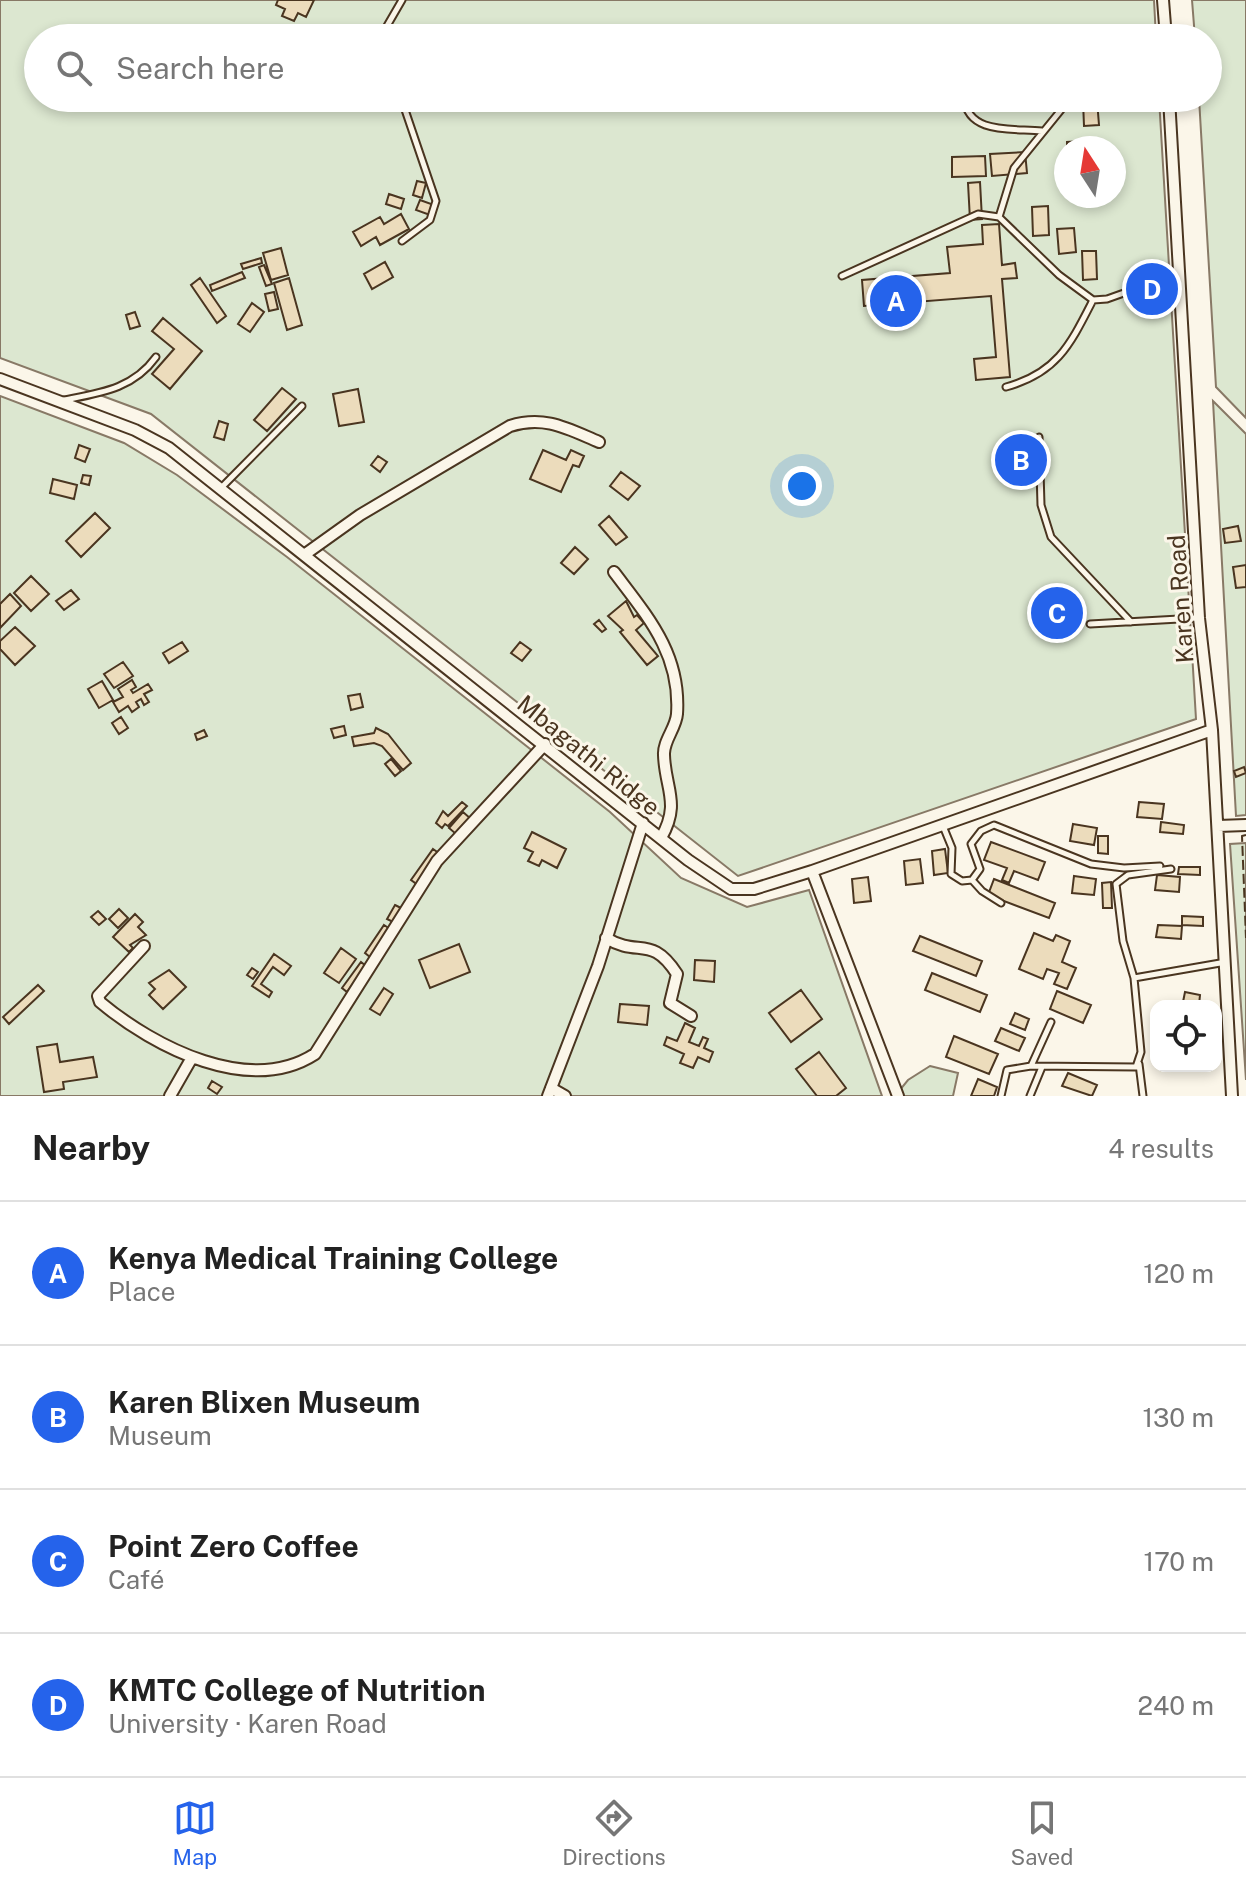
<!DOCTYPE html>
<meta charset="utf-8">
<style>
:root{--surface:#fff;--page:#f2f2f2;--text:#222;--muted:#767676;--line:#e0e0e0;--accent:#2563eb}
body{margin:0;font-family:"Public Sans",sans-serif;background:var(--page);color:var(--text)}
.controls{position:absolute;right:24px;bottom:24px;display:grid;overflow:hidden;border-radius:16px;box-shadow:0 4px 12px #0003}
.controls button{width:72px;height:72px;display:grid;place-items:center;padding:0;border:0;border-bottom:2px solid var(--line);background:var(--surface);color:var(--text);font:40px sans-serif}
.compass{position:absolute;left:1054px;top:136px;width:72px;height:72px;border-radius:50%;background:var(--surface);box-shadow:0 4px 12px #0003;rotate:348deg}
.you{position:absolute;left:802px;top:486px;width:28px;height:28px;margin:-20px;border:6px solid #fff;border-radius:50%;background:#1a73e8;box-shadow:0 0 0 12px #1a73e833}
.badge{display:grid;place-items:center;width:52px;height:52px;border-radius:50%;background:var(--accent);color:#fff;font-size:26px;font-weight:700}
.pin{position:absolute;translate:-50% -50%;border:4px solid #fff;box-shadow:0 2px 8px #0006}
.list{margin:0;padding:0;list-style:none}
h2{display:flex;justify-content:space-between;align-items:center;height:104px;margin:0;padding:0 32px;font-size:34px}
h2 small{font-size:26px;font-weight:400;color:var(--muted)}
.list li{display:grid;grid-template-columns:52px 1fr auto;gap:24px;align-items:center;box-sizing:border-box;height:144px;padding:0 32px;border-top:2px solid var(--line)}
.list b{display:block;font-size:30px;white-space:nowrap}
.list p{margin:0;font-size:26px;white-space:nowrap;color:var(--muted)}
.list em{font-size:26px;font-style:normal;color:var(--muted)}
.icon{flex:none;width:44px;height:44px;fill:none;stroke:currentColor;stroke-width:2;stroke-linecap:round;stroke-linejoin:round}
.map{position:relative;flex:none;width:1246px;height:1096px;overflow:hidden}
.search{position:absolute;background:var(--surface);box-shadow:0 4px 12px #0003;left:24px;right:24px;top:24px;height:88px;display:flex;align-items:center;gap:20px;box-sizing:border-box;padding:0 28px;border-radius:44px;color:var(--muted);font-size:30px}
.sheet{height:680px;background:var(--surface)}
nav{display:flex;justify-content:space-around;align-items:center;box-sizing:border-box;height:112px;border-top:2px solid var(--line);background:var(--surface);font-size:22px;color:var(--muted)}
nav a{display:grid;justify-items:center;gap:4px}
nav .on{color:var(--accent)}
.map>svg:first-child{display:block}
.green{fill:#dce7d0;stroke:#887966;stroke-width:2;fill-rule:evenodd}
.building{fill:#ecdcbc;stroke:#4a3520;stroke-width:2}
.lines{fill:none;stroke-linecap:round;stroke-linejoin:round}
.lane-casing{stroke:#4a3520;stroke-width:9}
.street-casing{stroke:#4a3520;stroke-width:14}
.lane{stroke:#fbf6e9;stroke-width:5}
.street{stroke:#fbf6e9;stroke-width:10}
.fence{stroke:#4a3520;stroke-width:2;stroke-dasharray:10 4;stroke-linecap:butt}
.labels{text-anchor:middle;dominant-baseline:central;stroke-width:6;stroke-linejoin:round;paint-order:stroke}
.street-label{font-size:24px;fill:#4a3520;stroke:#fbf6e9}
</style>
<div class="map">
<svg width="1246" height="1096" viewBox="0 0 1246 1096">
<rect width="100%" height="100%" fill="#fbf6e9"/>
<!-- green -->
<path class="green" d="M0,0h1154l2,38h-1118v60h1121l37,621 -458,157 -587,-462 -151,-56zM1066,148h48v48h-48z
M1192,0h54v418l-30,-31 -17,-289h9v-60h-13z
M0,396l124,47 53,32 110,82 323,255 71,66 66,29 62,-17 73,206h-882z
M1213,401l33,33v381l-10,1z
M1246,843v237l-16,-236z
M930,1066l28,7 -5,23h-58l13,-16z"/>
<!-- building -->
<path class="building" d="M278,0h36l-8,17 -8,-4 -4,8 -12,-5 3,-7 -9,-4z
M988,98h18v9l-17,1z
M1097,100l2,25 -15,1 -1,-25z
M1082,141v7h-15v-6z
M1025,152l2,21 -35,3 -2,-22z
M985,156l1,20 -34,1v-20z
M417,181l9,2 -4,15 -9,-3z
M980,182l2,37 -12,1 -2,-37z
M389,194l15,5 -3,10 -15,-5z
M420,200l14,5 -4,10 -14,-5z
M1048,206l1,29 -16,1 -1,-29z
M401,214l8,15 -29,16 -4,-8 -15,9 -8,-14 27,-15 4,7z
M999,224l3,41 13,-2 2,15 -15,1 8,98 -34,3 -2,-21 22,-2 -5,-61 -127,10 -2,-26 88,-7 -3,-26 36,-3 -1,-19z
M1074,228l2,24 -17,2 -2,-25z
M281,248l7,27 -17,5 -8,-27z
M1082,251h14l1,28 -14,1z
M261,258l1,5 -19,6 -2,-5z
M385,262l8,15 -21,12 -8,-15z
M264,265l8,19 -6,2 -7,-19z
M242,272l3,6 -33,13 -2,-6z
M200,278l26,38 -9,7 -26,-38z
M289,278l13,47 -15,5 -13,-47z
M274,292l4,17 -9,2 -4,-17z
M252,303l12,9 -14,20 -12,-8z
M135,312l5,14 -10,3 -4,-14z
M163,318l39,33 -32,38 -18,-15 22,-25 -22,-18z
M282,388l14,11 -29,32 -13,-11z
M358,389l6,33 -25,4 -6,-32z
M219,421l9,3 -4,16 -10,-3z
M1035,440l2,40 -30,1 -1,-40z
M79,445l11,4 -5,13 -10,-4z
M543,450l23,10 5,-10 13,6 -5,11 -6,-2 -12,27 -31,-13z
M378,456l9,6 -7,10 -9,-7z
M621,472l19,14 -12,14 -18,-14z
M83,475l8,1 -2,9 -8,-2z
M53,479l24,6 -3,14 -24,-6z
M95,513l15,15 -29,29 -15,-16z
M609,516l18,21 -11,8 -17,-20z
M1238,526l3,15 -16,2 -2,-14z
M575,547l13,12 -14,15 -13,-11z
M1246,565v22l-10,1 -3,-21z
M31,576l18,18 -18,17 -17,-18z
M71,590l8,9 -15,11 -8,-9z
M10,594l11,12 -21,22v-24z
M626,601l8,16 3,-2 7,8 -8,7 22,26 -11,9 -27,-33 3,-2 -15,-14z
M599,620l7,9 -4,3 -8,-8z
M15,627l20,19 -20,19 -15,-16v-8z
M182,642l6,9 -19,12 -6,-10z
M520,642l11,8 -9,11 -11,-8z
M123,662l10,14 -19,12 -10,-14z
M132,680l4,7 -5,3 2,3 15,-9 4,6 -8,4 5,8 -5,3 -3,-6 -5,3 3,5 -7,5 -4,-6 -9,6 -6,-10 10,-5 -5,-8z
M102,681l11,19 -14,8 -11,-19z
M360,694l3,13 -12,3 -3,-14z
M121,717l7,11 -9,6 -7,-11z
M344,726l2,9 -12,3 -3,-9z
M376,728l12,6 23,29 -8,7 -21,-24 -8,-3 -20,3 -2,-9 22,-4z
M204,730l3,6 -10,4 -2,-6z
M391,759l10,12 -6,5 -10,-12z
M1244,767l2,6 -10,4 -2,-6z
M462,802l5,4 -19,20 -3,-2 -3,4 -6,-5 7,-12 5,5z
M1139,802l25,2 -2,15 -25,-2z
M463,812l8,7 -15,15 -7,-6z
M1161,822l23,3 -1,9 -23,-2z
M1073,824l24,4 -3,17 -24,-4z
M532,832l34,17 -9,19 -15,-8 -3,6 -11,-5 5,-9 -9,-4z
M1098,836h10v18l-10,-1z
M991,842l54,20 -7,18 -24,-9 -5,12 -7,-3 5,-12 -23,-8z
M433,849l7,5 -22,31 -7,-5z
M945,849l3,24 -14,2 -2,-24z
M920,859l3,24 -17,2 -2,-24z
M1179,867h21v8l-22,-1z
M1157,875l23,2 -1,15 -24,-2z
M1074,876l22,3 -2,16 -22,-2z
M868,877l3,24 -17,2 -2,-24z
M994,879l61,24 -6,15 -61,-23z
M1111,882l1,26h-9l-1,-25z
M395,905l8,4 -8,14 -8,-4z
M119,909l9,9 -10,10 -9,-9z
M98,911l8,8 -7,6 -8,-8z
M135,914l8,8 -5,5 8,8 -16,10 3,3 -4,4 -16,-15z
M1182,916l21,1v9l-21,-1z
M384,925l6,4 -20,28 -5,-4z
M1158,925l24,1 -1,13 -25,-2z
M1034,933l19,8 3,-6 14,6 -8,21 14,6 -9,21 -13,-5 5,-11 -12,-4 -4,10 -24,-10z
M920,936l62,25 -6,15 -63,-25z
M459,944l11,28 -40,16 -11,-28z
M341,948l15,11 -17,24 -15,-10z
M274,954l17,12 -7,9 -11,-8 -12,17 11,8 -3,5 -17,-11z
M695,960l20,1 -1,21 -20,-2z
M361,962l5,4 -19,26 -5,-4z
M252,968l6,4 -5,7 -6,-4z
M169,970l17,17 -23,22 -14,-14 6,-6 -6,-6z
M932,973l55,22 -7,17 -55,-22z
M38,985l6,6 -35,33 -6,-7z
M384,988l9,6 -13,21 -10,-6z
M801,990l21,29 -31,23 -22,-29z
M1057,991l34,14 -8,18 -33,-14z
M1185,992l15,3 -1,10 -16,-3z
M1163,1002l24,3v1h-25z
M620,1004l29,2 -2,19 -29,-3z
M1015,1013l14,6 -4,11 -15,-6z
M685,1023l10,5 -6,14 10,4 4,-9 5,2 -4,9 9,4 -4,10 -11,-5 -5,11 -13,-5 4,-9 -20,-9 3,-8 10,4z
M1001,1028l24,10 -6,13 -24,-10z
M954,1036l44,18 -9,20 -43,-17z
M57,1044l3,18 33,-5 4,20 -34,5 1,7 -20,3 -7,-45z
M819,1052l27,36 -10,8h-19l-21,-27z
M1068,1073l29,12 -5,11 -30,-10z
M978,1079l19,8 -3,9h-23z
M212,1081l10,6 -5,7 -9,-6z"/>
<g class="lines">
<!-- lane casing -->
<g class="lane-casing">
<path id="lane" d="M380,38l22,-38
M401,98l35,103 -6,19 -28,21
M964,98c4,37 48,30 78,33
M999,217l15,-49 47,-58
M842,276l136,-62 21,3 60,58 34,25 14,-1 73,-26
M1006,387c51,-14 64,-42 87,-87
M64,400c36,-7 69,-11 92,-43
M1039,437l2,68 10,32 80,85
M221,488l81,-82
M1090,624l107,-6
M943,826l9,22 -1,26 11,7 10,-1 8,-11 -9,-25 10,-13 13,-6 97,39 33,4 36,-2
M972,880l10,11 19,12
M1134,978l-11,-37 -7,-57 12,-9 43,-6
M1139,1064l4,32
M1031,1066l105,1 5,-15 -7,-74 92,-16
M1001,1096l6,-26 24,-4 20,-44
M1030,1096l12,-29"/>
</g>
<!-- street casing -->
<g class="street-casing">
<path id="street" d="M1163,0l3,38
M1169,98l30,520 13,112 20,366
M0,379l135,51 34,18 519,412 43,29h23l58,-18 400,-141
M304,555l56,-40 150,-89c35,-11 58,3 89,16
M614,572c34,45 67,82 63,142 -1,14 -14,27 -13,41 1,34 17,48 -3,83
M1218,826l28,-1
M812,871l86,225
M606,938c33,20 45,-4 71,36l-7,29 21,13
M144,946l-46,50 2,6c55,46 150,94 215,52l122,-193 108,-117
M551,1088l14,8
M170,1096l20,-35
M548,1096l50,-130 45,-143"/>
</g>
<!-- lane -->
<use href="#lane" class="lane"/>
<!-- street -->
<use href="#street" class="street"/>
<!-- fence -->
<path class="fence" d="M1246,835l-4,1 4,102"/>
</g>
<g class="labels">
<!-- street labels -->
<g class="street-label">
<text transform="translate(1180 599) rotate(-94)">Karen Road</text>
<text transform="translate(589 755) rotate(39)">Mbagathi Ridge</text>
</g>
</g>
</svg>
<div class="controls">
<button><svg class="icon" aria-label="locate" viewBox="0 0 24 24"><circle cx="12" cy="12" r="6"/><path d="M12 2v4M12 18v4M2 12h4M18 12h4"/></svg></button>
</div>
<svg class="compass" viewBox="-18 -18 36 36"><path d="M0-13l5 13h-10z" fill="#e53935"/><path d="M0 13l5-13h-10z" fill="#767676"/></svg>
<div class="you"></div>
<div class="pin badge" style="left:896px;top:301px">A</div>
<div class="pin badge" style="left:1021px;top:460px">B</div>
<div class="pin badge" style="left:1057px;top:613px">C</div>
<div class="pin badge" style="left:1152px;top:289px">D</div>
<div class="search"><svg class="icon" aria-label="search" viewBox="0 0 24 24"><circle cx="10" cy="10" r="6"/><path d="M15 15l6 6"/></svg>Search here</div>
</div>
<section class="sheet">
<h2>Nearby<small>4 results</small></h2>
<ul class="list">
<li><span class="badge">A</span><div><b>Kenya Medical Training College</b><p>Place</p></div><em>120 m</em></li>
<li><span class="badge">B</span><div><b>Karen Blixen Museum</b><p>Museum</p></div><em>130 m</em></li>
<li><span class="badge">C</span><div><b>Point Zero Coffee</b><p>Café</p></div><em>170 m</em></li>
<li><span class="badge">D</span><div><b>KMTC College of Nutrition</b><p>University · Karen Road</p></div><em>240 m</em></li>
</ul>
</section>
<nav>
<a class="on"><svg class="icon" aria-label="map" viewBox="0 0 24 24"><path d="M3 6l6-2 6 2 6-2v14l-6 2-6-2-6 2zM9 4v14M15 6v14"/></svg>Map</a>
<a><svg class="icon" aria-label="directions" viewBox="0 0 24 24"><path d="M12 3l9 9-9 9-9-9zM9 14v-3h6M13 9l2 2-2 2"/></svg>Directions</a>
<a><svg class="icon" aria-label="saved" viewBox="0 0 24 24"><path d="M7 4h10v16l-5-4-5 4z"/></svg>Saved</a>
</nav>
